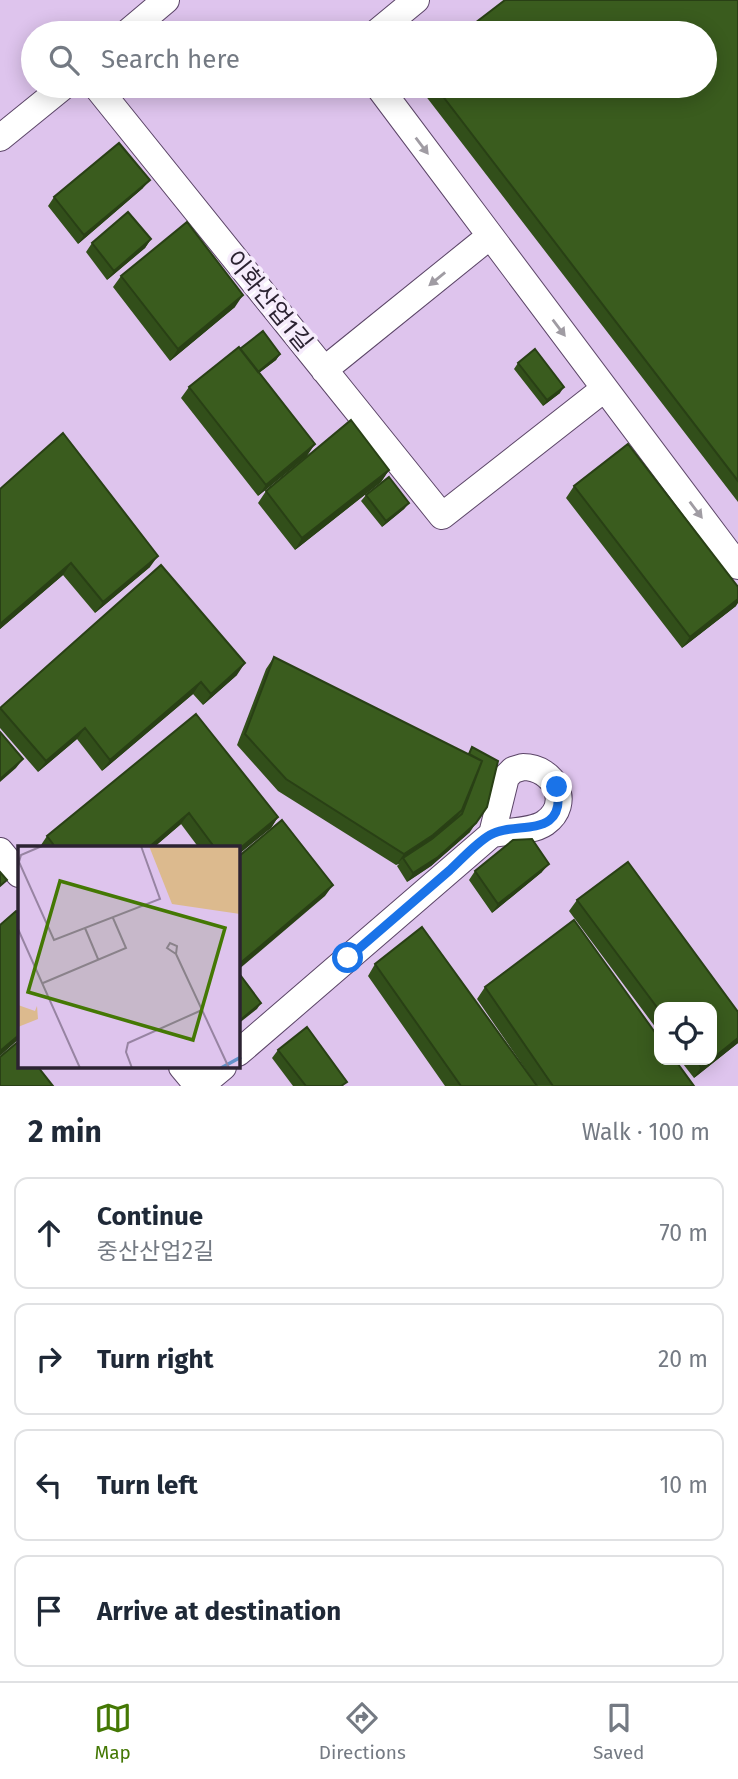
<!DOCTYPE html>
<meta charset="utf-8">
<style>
:root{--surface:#fff;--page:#f2f2f3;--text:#1f2937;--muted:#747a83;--line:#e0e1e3;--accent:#447804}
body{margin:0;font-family:"Fira Sans","Noto Sans KR",sans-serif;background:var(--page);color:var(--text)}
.controls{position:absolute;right:21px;bottom:21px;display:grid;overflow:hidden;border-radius:14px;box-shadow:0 4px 18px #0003}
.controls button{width:63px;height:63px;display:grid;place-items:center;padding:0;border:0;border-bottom:2px solid var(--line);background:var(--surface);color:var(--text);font:35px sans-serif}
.stop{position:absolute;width:21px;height:21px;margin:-16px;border:5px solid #1a73e8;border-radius:50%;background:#fff}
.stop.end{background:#1a73e8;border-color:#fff;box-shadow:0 2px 7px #0008}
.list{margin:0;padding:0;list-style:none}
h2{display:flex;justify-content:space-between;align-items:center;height:91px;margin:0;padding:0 28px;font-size:30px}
h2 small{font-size:23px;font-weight:400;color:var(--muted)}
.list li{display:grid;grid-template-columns:46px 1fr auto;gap:21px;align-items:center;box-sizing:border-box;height:112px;margin:0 14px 14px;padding:0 14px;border:2px solid var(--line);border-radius:14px}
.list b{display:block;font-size:26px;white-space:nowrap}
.list p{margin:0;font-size:23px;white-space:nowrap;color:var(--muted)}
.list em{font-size:23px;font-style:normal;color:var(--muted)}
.icon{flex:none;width:38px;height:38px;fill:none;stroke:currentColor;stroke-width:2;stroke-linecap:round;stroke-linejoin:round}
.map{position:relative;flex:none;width:738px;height:1086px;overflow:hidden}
.search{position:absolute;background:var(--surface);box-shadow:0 4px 18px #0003;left:21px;right:21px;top:21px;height:77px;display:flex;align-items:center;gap:18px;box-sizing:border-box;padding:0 24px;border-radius:38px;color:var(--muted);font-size:26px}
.sheet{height:595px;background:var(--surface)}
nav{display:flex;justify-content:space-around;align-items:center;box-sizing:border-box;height:98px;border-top:2px solid var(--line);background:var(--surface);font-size:19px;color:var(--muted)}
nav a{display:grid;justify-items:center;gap:4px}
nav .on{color:var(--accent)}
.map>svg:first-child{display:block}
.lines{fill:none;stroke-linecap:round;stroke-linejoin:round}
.minor-casing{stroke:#5b4567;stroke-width:28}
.minor{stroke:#fff;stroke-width:26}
.wall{fill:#324f1a}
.shaded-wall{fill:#294015}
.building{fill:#3a5c1e;stroke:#294015;stroke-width:2}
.oneway{fill:#a09ca3}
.route{stroke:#1a73e8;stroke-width:9}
.labels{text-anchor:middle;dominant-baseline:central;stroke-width:7;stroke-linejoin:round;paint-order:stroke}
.street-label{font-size:24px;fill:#2c2332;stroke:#f6ecfc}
.inset-river{fill:none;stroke:#6392ca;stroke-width:3.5}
.inset-road{fill:none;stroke:#9784a2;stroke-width:2}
.view{fill:#447804;fill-opacity:0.15;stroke:#447804;stroke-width:3.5}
.inset-edge{fill:none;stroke:#2c2332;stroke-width:3.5}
</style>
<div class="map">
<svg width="738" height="1086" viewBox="0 0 738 1086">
<rect width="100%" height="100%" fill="#dec4ed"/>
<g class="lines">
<!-- minor casing -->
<g class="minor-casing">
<path id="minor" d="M127,33l39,-33
M376,33l40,-33
M96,86l346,430 162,-127
M378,86l360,480
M0,138l64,-52
M324,370l166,-134
M523,767c31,0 50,36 22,56 -13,9 -38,8 -53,11l14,-57 7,-7z
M0,851l19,23
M238,1053l254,-219
M182,1067l16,19
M200,1086l23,-19"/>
</g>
<!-- minor -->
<use href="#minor" class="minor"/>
</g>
<!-- wall -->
<path class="wall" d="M738,0v502l-320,-416h287z
M143,188l-65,56 -30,-38 6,-9z
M151,239l-6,9 -38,32 -21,-28 6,-9z
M121,276l114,31 -65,54 -57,-74z
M280,354l-4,6 -17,13 48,83 -49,40 -77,-98 8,-11z
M518,363l42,30 -17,13 -29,-37z
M389,470l-8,12 -86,68 -37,-47 8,-12z
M574,486l162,120 -54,42 -116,-150z
M0,489l150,78 -55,46 -32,-38 -63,54z
M366,495l43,8 -5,6 -22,18 -21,-26z
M274,657l194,97 4,-7 -2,85 -39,34 -24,16 -10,-16 2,-2 -3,1 -118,-74 -41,-46 29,-76z
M237,675l-34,30 -10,-11 -91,77 -25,-32 -39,33 -38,-44v-20z
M196,714l82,103 -7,11 -33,20h-39l-18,-24 -28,24h-114l8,-12z
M475,871l67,1 -50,41 -23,-33z
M577,900l161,143 -44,35 -14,-18h32l-53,-53v25l-90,-121z
M375,964l162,122h-92l-77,-110z
M485,987l209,99h-157l-60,-87z
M278,1050l66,36h-51l-21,-28z"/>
<!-- shaded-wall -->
<path class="shaded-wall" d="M150,180l-7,8 -65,56 6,-9z
M151,239l-6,9 -38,32 7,-9z
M243,295l-8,12 -65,54 8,-12z
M280,354l-4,6 -24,18 4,-6z
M564,387l-4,6 -17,13 4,-6z
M315,444l-8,12 -49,40 8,-11z
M389,470l-8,12 -86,68 7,-12z
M409,503l-5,6 -22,18 4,-6z
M158,556l-8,11 -55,46 8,-11z
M71,563l-8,12 -63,54v-5z
M738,599v4l-2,3 -54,42 8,-11z
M245,663l-8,12 -34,30 8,-11z
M201,682l-8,12 -91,77 8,-11z
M85,728l-8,11 -39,33 8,-11z
M23,759l-7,9 -16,14v-3z
M462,810l-8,11 -29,25 -22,12 -7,7 8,-11z
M189,813l-8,11 -28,24h-5z
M278,817l-7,11 -33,27v-5z
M476,823l-6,9 -39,34 -24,16 6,-9z
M549,864l-7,8 -50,41 6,-9z
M333,885l-8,11 -87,74v-5z
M261,1003l-4,6 -19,15v-2z
M19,1035v4l-19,17v-5z
M738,1038v5l-44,35 7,-11z"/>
<!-- building -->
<path class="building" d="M505,0h233v481l-303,-395h270v-53h-243z
M119,143l31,37 -66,55 -30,-38z
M128,212l23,27 -37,32 -22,-28z
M187,222l56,73 -65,54 -57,-73z
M263,331l17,23 -22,18 -18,-23z
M239,347l76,97 -49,41 -77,-98z
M535,349l29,38 -17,13 -29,-37z
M351,420l38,50 -87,68 -36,-47z
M63,433l95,123 -55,46 -32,-39 -71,61v-135z
M628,444l110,143v12l-48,38 -116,-151z
M389,477l20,26 -23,18 -20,-26z
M161,565l84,98 -34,31 -10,-12 -91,78 -25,-32 -39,33 -46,-53z
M274,657l208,104 -20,49 -29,25 -29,19 -118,-75 -41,-45z
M196,714l82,103 -40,33v-2h-23l-26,-35 -41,35h-92l-9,-12z
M0,732l23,27 -23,20z
M472,747l26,14 -11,46 -11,16 -38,34 -25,16 -10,-15 29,-19 30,-25 20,-53 -13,-7z
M282,820l51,65 -95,80v-108z
M532,839l17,25 -51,40 -23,-33 38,-31z
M628,862l110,150v26l-26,21v-52h-53v3l-82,-110z
M0,872l7,8 -7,6z
M16,911l3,3v121l-19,16v-126z
M574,920l85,118v22h16l19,26h-141l-68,-99z
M422,927l115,159h-76l-86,-122z
M238,972l23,31 -23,19z
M307,1027l40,55 -6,4h-35l-28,-36z
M19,1041v26h19l15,19h-53v-29z
M696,1060h15l-10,7z"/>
<!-- one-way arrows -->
<defs><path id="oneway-solid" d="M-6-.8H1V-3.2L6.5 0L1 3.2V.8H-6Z" transform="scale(1.75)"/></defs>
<g class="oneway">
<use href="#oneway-solid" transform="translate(422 146) rotate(53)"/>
<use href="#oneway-solid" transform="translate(437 279) rotate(141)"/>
<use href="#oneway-solid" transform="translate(559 328) rotate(53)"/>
<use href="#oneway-solid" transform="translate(696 510) rotate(53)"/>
</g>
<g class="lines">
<!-- route -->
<path class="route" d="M348,958c34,-29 68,-59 102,-88 12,-11 26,-27 40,-35 25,-15 77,6 67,-48"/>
</g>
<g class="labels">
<!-- street labels -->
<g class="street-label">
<text transform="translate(269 301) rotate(51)">이화산업1길</text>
</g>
</g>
<!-- overview -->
<g transform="translate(18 846)">
<rect width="222" height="222" fill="#dec4ed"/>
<path d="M131,0h91v68l-68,-10zM0,159l17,6 2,-5 1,13 -20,8z" fill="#dcba8e"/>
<path class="inset-river" d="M203,222l20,-11"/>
<path class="inset-road" d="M24,0l-21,9 -2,7 35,78 106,-41 -19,-53M67,82l13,31M0,83l62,139M158,108l-9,-6 3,-5 7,3 -1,8 53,114M25,137l83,-35 -13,-30M114,222l-6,-16 2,-9 74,-33"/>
<path class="view" d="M42,35l165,47 -32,112 -165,-48z"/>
<rect width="222" height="222" class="inset-edge"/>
</g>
</svg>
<div class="controls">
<button><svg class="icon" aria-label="locate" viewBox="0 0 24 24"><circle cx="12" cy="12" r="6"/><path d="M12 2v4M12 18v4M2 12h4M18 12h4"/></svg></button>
</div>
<div class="stop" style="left:348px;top:958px"></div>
<div class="stop end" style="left:557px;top:787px"></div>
<div class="search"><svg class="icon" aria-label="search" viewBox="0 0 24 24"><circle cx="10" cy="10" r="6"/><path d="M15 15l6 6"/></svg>Search here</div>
</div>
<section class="sheet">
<h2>2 min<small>Walk · 100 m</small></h2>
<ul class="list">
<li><svg class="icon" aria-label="ahead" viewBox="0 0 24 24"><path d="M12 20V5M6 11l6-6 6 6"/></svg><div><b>Continue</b><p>중산산업2길</p></div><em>70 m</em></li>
<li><svg class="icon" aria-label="right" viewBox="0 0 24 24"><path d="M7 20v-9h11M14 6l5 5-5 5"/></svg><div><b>Turn right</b></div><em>20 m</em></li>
<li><svg class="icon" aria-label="left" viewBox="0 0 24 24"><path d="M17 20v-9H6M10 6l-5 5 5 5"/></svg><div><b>Turn left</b></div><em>10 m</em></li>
<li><svg class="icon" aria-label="arrive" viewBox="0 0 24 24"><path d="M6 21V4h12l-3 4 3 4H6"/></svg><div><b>Arrive at destination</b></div></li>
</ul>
</section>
<nav>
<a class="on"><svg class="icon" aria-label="map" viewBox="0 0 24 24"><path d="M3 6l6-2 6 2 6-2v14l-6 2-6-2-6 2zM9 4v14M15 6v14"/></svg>Map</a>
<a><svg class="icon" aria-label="directions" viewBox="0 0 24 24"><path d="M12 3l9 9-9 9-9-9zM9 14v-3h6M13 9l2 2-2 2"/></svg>Directions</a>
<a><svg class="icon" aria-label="saved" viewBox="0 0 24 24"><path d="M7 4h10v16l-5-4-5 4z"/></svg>Saved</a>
</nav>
